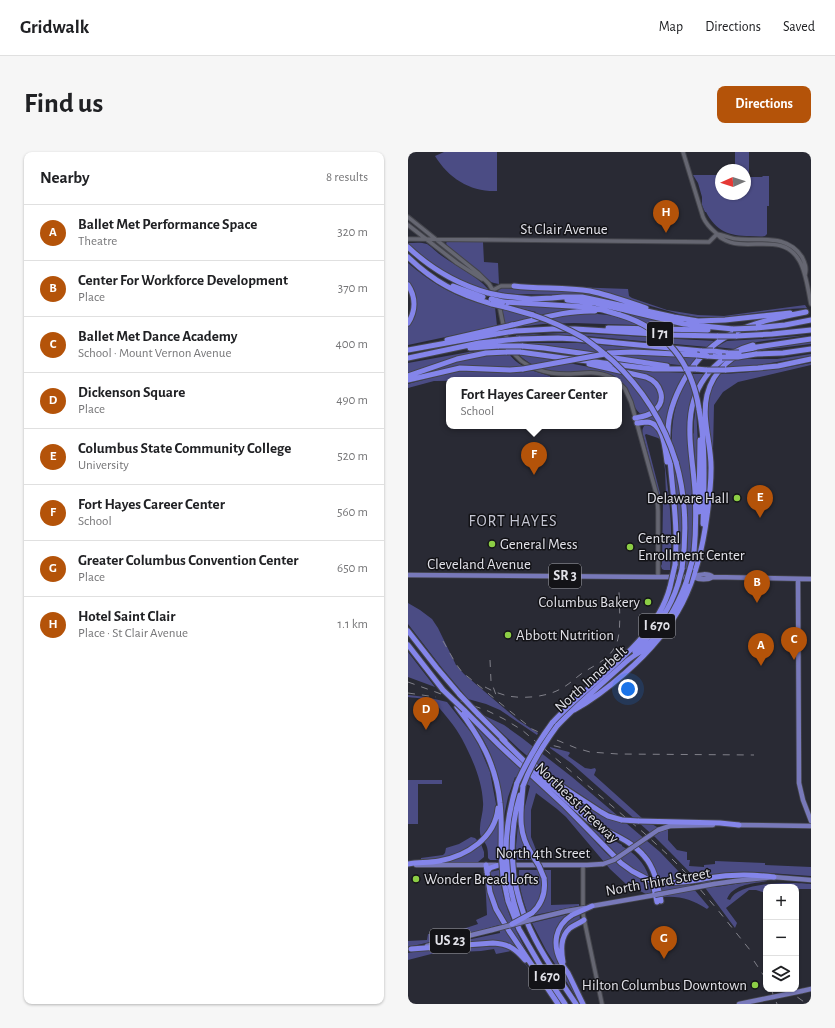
<!DOCTYPE html>
<meta charset="utf-8">
<style>
:root{--surface:#fff;--page:#f6f6f6;--text:#202124;--muted:#757577;--line:#e0e0e0;--accent:#b45309}
body{margin:0;font-family:"Alegreya Sans",sans-serif;background:var(--page);color:var(--text)}
.controls{position:absolute;right:12px;bottom:12px;display:grid;overflow:hidden;border-radius:8px;box-shadow:0 1px 3px #0004}
.controls button{width:36px;height:36px;display:grid;place-items:center;padding:0;border:0;border-bottom:1px solid var(--line);background:var(--surface);color:var(--text);font:20px sans-serif}
.compass{position:absolute;left:307px;top:12px;width:36px;height:36px;border-radius:50%;background:var(--surface);box-shadow:0 1px 3px #0004;rotate:267deg}
.you{position:absolute;left:220px;top:537px;width:14px;height:14px;margin:-10px;border:3px solid #fff;border-radius:50%;background:#1a73e8;box-shadow:0 0 0 6px #1a73e833}
.badge{display:grid;place-items:center;width:26px;height:26px;border-radius:50%;background:var(--accent);color:#fff;font-size:13px;font-weight:700}
.pin{position:absolute;translate:-50% -33px;filter:drop-shadow(0 1px 2px #0008)}
.pin::after{content:'';position:absolute;top:21px;width:14px;height:12px;background:inherit;clip-path:polygon(0 0,100% 0,50% 100%)}
.popup{position:absolute;left:38px;top:225px;width:176px;height:52px;box-sizing:border-box;display:grid;place-content:center;border-radius:8px;background:var(--surface);filter:drop-shadow(0 1px 3px #0005);font-size:13px;white-space:nowrap;color:var(--muted)}
.popup b{font-size:15px;color:var(--text)}
.popup::after{content:'';position:absolute;left:50%;top:100%;margin-left:-8px;border:8px solid transparent;border-top-color:var(--surface)}
.list{margin:0;padding:0;list-style:none}
h2{display:flex;justify-content:space-between;align-items:center;height:52px;margin:0;padding:0 16px;font-size:17px}
h2 small{font-size:13px;font-weight:400;color:var(--muted)}
.list li{display:grid;grid-template-columns:26px 1fr auto;gap:12px;align-items:center;box-sizing:border-box;height:56px;padding:0 16px;border-top:1px solid var(--line)}
.list b{display:block;font-size:15px;white-space:nowrap}
.list p{margin:0;font-size:13px;white-space:nowrap;color:var(--muted)}
.list em{font-size:13px;font-style:normal;color:var(--muted)}
.icon{flex:none;width:22px;height:22px;fill:none;stroke:currentColor;stroke-width:2;stroke-linecap:round;stroke-linejoin:round}
.map{position:relative;flex:none;width:403px;height:852px;overflow:hidden;border-radius:8px}
header{display:flex;align-items:center;gap:24px;box-sizing:border-box;height:56px;padding:0 20px;background:var(--surface);border-bottom:1px solid var(--line)}
header strong{font-size:19px}
nav{display:flex;gap:22px;margin-inline-start:auto;font-size:14px}
.intro{display:flex;align-items:center;justify-content:space-between;box-sizing:border-box;height:96px;padding:0 24px}
h1{margin:0;font-size:28px}
.button{padding:10px 18px;border-radius:8px;background:var(--accent);color:#fff;font-size:14px;font-weight:700}
main{display:flex;gap:24px;padding:0 24px}
aside{flex:1;background:var(--surface);border-radius:8px;box-shadow:0 1px 3px #0004}
.map>svg:first-child{display:block}
.green{fill:#4b4c84}
.lines{fill:none;stroke-linecap:round;stroke-linejoin:round}
.minor-casing{stroke:#44454c;stroke-width:5.5}
.major-casing{stroke:#44454c;stroke-width:6}
.highway-casing{stroke:#44454c;stroke-width:7}
.minor{stroke:#656671;stroke-width:3.5}
.major{stroke:#7879ba;stroke-width:4.5}
.highway{stroke:#8485ea;stroke-width:5}
.rail{stroke:#81818a;stroke-width:1;stroke-dasharray:7 7;stroke-linecap:butt}
.major-bridge-casing{stroke:#44454c;stroke-width:6;stroke-linecap:butt}
.highway-bridge-casing{stroke:#44454c;stroke-width:7;stroke-linecap:butt}
.major-bridge{stroke:#7879ba;stroke-width:4.5}
.highway-bridge{stroke:#8485ea;stroke-width:5}
.poi-dot{fill:#8cce45;stroke:#131317;stroke-width:1.5}
.labels{text-anchor:middle;dominant-baseline:central;stroke-width:3;stroke-linejoin:round;paint-order:stroke}
.shield{fill:#131317;stroke:#a4a4aa;stroke-width:1}
.shield-label{font-size:14px;font-weight:bold;fill:#e2e2e9}
.street-label{font-size:15px;fill:#e2e2e9;stroke:#131317}
.poi-label{font-size:15px;fill:#e2e2e9;stroke:#131317;text-anchor:start}
.neighbourhood-label{font-size:16px;letter-spacing:1px;fill:#c5c6d3;stroke:#131317}
</style>
<header>
<strong>Gridwalk</strong>
<nav><a>Map</a><a>Directions</a><a>Saved</a></nav>
</header>
<div class="intro"><h1>Find us</h1><a class="button">Directions</a></div>
<main>
<aside>
<h2>Nearby<small>8 results</small></h2>
<ul class="list">
<li><span class="badge">A</span><div><b>Ballet Met Performance Space</b><p>Theatre</p></div><em>320 m</em></li>
<li><span class="badge">B</span><div><b>Center For Workforce Development</b><p>Place</p></div><em>370 m</em></li>
<li><span class="badge">C</span><div><b>Ballet Met Dance Academy</b><p>School · Mount Vernon Avenue</p></div><em>400 m</em></li>
<li><span class="badge">D</span><div><b>Dickenson Square</b><p>Place</p></div><em>490 m</em></li>
<li><span class="badge">E</span><div><b>Columbus State Community College</b><p>University</p></div><em>520 m</em></li>
<li><span class="badge">F</span><div><b>Fort Hayes Career Center</b><p>School</p></div><em>560 m</em></li>
<li><span class="badge">G</span><div><b>Greater Columbus Convention Center</b><p>Place</p></div><em>650 m</em></li>
<li><span class="badge">H</span><div><b>Hotel Saint Clair</b><p>Place · St Clair Avenue</p></div><em>1.1 km</em></li>
</ul>
</aside>
<div class="map">
<svg width="403" height="852" viewBox="0 0 403 852">
<rect width="100%" height="100%" fill="#292a34"/>
<!-- green -->
<path class="green" d="M36,0h53v39c-26,1 -48,-12 -62,-35z
M327,0h14v21h-4v-3h-10z
M285,23h28v19h24v-17h17l1,-1h6v30h-2v28l-2,2c-5,1 -10,0 -15,0 -21,0 -34,-5 -44,-24h-1l-3,-7v-8l-4,-14z
M39,90h36l1,20 14,1 1,21 -5,-1 -3,-1 -16,-14 -28,-23 -1,-2z
M0,91c6,0 13,-1 19,1 5,3 10,9 15,12 15,11 34,19 46,33l-1,1c-26,-8 -63,-24 -79,-47z
M0,111c19,16 41,31 65,38 7,2 15,4 22,6l2,19 -89,19v-19l4,-6v-32l-4,-6z
M164,135l56,2 1,7 3,2 35,12 31,5 26,1 81,-11 2,3 -18,1 -65,8h-27l-18,-3 -85,-24z
M94,136l74,3 14,2 33,10h-1l-49,-8 -57,-1 -18,-1v-2l1,-2z
M102,152l74,5 -50,10 2,-7 -26,-6z
M94,156l30,10 -27,7z
M215,159l71,16 -120,-4 -31,1 -25,3v-2c34,-7 69,-17 103,-7z
M156,181c51,1 101,6 152,8l-8,6 -122,-11 -43,-2 -27,3v-2z
M401,183l-52,7 -22,7 -19,-2 11,-6 34,-2z
M403,190v2l-49,6 -16,9h31l34,-5v2l-69,12 -16,-1c3,-2 6,-5 9,-8 22,-14 51,-14 76,-17z
M117,191h53l94,8v1l-33,-2 -31,6 -65,-11 -18,-1z
M92,197v1l-16,2 -76,22v-11l61,-11z
M101,202c4,5 8,9 14,12v1l-15,1 -37,-2h-11l-50,12 35,-14 31,-8z
M114,202l93,18 33,8c3,2 5,3 7,6 9,13 0,26 -14,28 -6,-4 -7,-9 -9,-15 -5,-12 -14,-22 -26,-26 -12,-4 -24,-1 -37,-1 -18,1 -35,-4 -49,-16z
M226,202l63,4 -7,8 -43,-4 -37,-7z
M403,211v2l-73,17 -15,10 -9,13 -1,47 -5,-32v-19l4,-15h1l7,-12c31,-1 61,-5 91,-11z
M193,213l51,6 33,2c-14,23 -19,37 -20,64l-14,-16 -4,-1 -7,-1 18,-8 3,-23 -5,-8 -7,-4z
M119,217l23,7v2h2v2l-118,1 -26,7v-4l49,-13z
M284,222h13c-6,8 -11,17 -14,27 -9,31 1,72 2,104 1,22 -1,43 -6,64h-2c6,-38 3,-72 -7,-109l-5,1c-3,-31 -1,-62 19,-87z
M288,255l2,38v37h-1l-4,-48 1,-1v-12z
M237,273c11,0 15,10 17,19 6,42 12,84 8,126h-6l-2,-1 -1,-3 1,-2 1,-62 2,-1v-6h1l-1,-25 -4,-31 -15,-5 -1,1 15,58 -1,4 -16,-62c-1,-4 -1,-7 2,-10z
M265,311c5,20 9,41 10,62 1,15 -2,29 -4,44h-2l2,-15v-18z
M0,451l12,7 12,9 6,9 18,37 8,9 54,46 20,13 -1,2 -37,-25 -14,-6 -18,-5 -26,-31 -34,-44z
M0,500l27,35 -27,-10z
M0,543l18,2 21,5 26,33 6,11 11,26 6,32 -2,13 -9,23 7,-9 5,-9h1v38h-8l-2,-2c0,-6 0,-10 -3,-15 -2,-4 -5,-6 -5,-11 -1,-10 4,-20 3,-30 -1,-22 -11,-44 -21,-63 -7,-13 -17,-24 -26,-35 -8,-5 -18,-6 -28,-7z
M75,563l21,10 18,13 50,39 46,39 -13,-5 -60,-40 -26,-22z
M68,575c29,29 60,56 90,83 26,25 49,62 85,73l2,9 -7,2 -20,-10 -16,-15 -44,-52 -9,-8 -21,-16 -5,17v27l9,23h-23l-1,-14 2,-21h1c1,12 5,21 11,31l-1,-10 -5,-14 -1,-18 7,-28 -15,-9 -7,20 -5,24c0,-34 -8,-66 -27,-93z
M142,595l19,5 1,1 -2,3 17,12 6,1 4,-1 1,2 -2,5 49,44 21,12 4,-2v11l9,10 10,2v8h3l-1,6 15,1v-2l11,-1v-3l50,2v2l46,2v9l-58,-4 -24,1 -23,3 10,11 39,-6 12,-1v1c-14,3 -34,3 -40,18l3,1c8,-19 63,-18 81,-16v5h-15v-2h-30v7v-1l-10,-3h-7l-23,18 11,15 -2,5 -29,-39 -36,-37 -15,-15 -84,-74 -21,-15z
M0,628h34v4h-24v40h-10z
M144,630l26,18 25,16 16,6 7,1 34,29 22,23 27,32 -2,2c-15,-9 -25,-13 -43,-12v2h-2l-12,-38 -58,-42 -13,-10 -28,-25z
M182,675l12,7 20,11v1c13,8 22,16 27,31 -25,-9 -42,-31 -60,-49z
M63,685l4,1 3,3c-17,15 -35,18 -57,20v-3l22,-3 2,-2 1,-5 13,-4z
M73,692l3,8v5l-6,5v1h-35v-1z
M91,718c2,29 16,62 31,87h-1l-29,-44 -8,-21 -3,-18 1,-2z
M111,718h32v35l28,-1 1,16 -9,5 -11,24c-4,-9 0,-23 9,-30 2,-2 6,-3 9,-5v-8l-43,9 -1,-1 12,-25 -6,-16c5,18 2,28 -12,41 -5,-14 -10,-29 -9,-44z
M77,725l5,23 6,13 21,34 -1,1 -8,-4h-60l52,-11 -1,-8 -28,8 -63,14v-6l19,-1 1,-6h20l30,-10 -2,-4 11,-5z
M161,762h1l-13,16 2,32 19,38 -32,-50 -14,-27z
M89,794c16,2 24,12 33,24 -6,-7 -11,-14 -19,-19l-15,3 -2,-5 -13,2 -46,2 -27,7v-7l10,-2z"/>
<g class="lines">
<!-- minor casing -->
<g class="minor-casing">
<path id="minor" d="M275,0l20,65c3,7 7,11 13,16 2,2 4,5 7,6 23,14 59,-8 76,21 7,11 9,30 12,44
M0,65l70,56 11,11 6,10
M0,73l49,38 25,16
M309,82c8,1 14,5 21,5 24,2 49,-5 64,18 3,6 5,11 3,18
M0,87l301,3 8,-8
M85,138l8,-4h13
M91,152c3,15 5,31 12,45 11,20 39,26 60,25 17,-1 29,-4 45,6
M211,231l6,6 6,13 26,94 1,15v66
M175,713v49l19,90"/>
</g>
<!-- major casing -->
<g class="major-casing">
<path id="major" d="M0,423l246,2h40c5,3 14,3 19,0
M286,425c5,-3 14,-4 19,0l98,2
M390,427l1,204 4,17 8,21
M329,673l74,1
M250,678l12,-4 43,-1
M8,713h80
M96,713h83l16,-1
M306,732l21,-3 39,-4 37,3
M184,754l63,-11
M126,767l33,-8
M19,794l65,-16
M394,839l9,-2
M331,852l34,-7"/>
</g>
<!-- highway casing -->
<g class="highway-casing">
<path id="highway" d="M0,95c23,22 49,37 80,46
M0,105c26,25 49,37 84,47
M0,133c8,12 8,26 0,38
M45,134l30,11
M106,134c25,3 52,1 76,5 19,4 38,11 56,17
M95,144l28,3 21,-1 11,-1h19l19,4 73,16 24,4 27,-1 65,-7
M159,148l28,3 89,21 49,5
M95,150l84,5 16,3 17,5
M97,155l28,8
M104,173c27,-6 55,-15 83,-14
M200,176l100,2
M348,176l29,-3 26,-5
M107,179l38,-2h22l95,6 48,1
M328,184l36,-2 39,-4
M111,187l39,-1 18,1 126,12
M39,188l48,-11
M114,194l22,2 50,7
M62,196l29,-2
M0,198l88,-16
M305,199l15,2
M112,200l43,6 90,11h33
M200,201l25,-1 64,3
M348,202l27,-1 28,-4
M299,204l15,1
M200,205l59,9
M0,206l71,-15 19,-2
M181,212l57,13c15,6 22,24 7,35 -5,4 -12,5 -18,6
M288,217l11,1
M317,218l33,-2 20,-2 33,-7
M0,224l49,-17 29,-6 21,-1
M0,228l52,-12 50,2 13,-1
M291,257c7,38 5,77 4,115
M229,271c3,0 7,-1 10,-1 17,1 18,27 20,40
M268,310c10,35 11,70 6,107
M291,360l1,-72
M267,413c3,-31 -1,-62 -4,-94 -1,-13 -4,-26 -3,-39 0,-18 7,-36 16,-52 28,-49 71,-58 122,-68
M282,417c1,-5 4,-11 4,-17 2,-20 2,-41 1,-61 -3,-45 -17,-88 19,-124 11,-11 24,-18 39,-22
M0,479l29,37 23,27
M0,493l35,45
M227,500c19,-20 35,-42 43,-68
M49,555c23,30 39,57 43,96 2,16 1,33 1,49
M56,558l36,36 65,60 56,57 11,8 17,9
M166,558c18,-10 35,-23 51,-37 53,-46 73,-89 82,-157 2,-15 4,-30 4,-46 1,-25 -10,-50 -4,-75 6,-25 26,-41 50,-48l54,-8
M70,562l27,27
M144,571c38,-42 103,-79 118,-136
M149,574c22,-23 47,-44 70,-65 6,-5 12,-8 18,-13 18,-18 32,-41 41,-65
M94,587c18,18 35,35 53,51 12,11 23,21 35,31 17,12 40,18 54,35 11,12 14,30 17,45
M121,609l26,21 46,30 7,4 14,4
M115,634c-2,25 -6,45 8,67
M230,669l82,2 19,2
M98,700c0,-24 4,-46 11,-69
M104,701c0,-20 2,-39 8,-58
M0,712c10,-2 20,-1 31,-3 28,-5 56,-23 59,-53
M78,713l4,27 6,17 13,22 49,73
M79,720l3,-4 9,-3
M95,725l5,24 11,28 28,48 18,27
M100,725l6,26 6,20
M106,725c3,16 7,31 13,45 12,29 31,55 49,82
M300,726c24,-4 42,-4 66,-1
M244,727l5,23
M124,761c11,-10 14,-21 12,-35
M164,763c-17,11 -20,29 -11,47 2,4 4,7 7,11 5,10 10,21 15,31
M3,797l82,-6c15,1 22,5 32,17
M155,810c-2,-12 -3,-25 7,-34 4,-3 10,-5 14,-8"/>
</g>
<!-- minor -->
<use href="#minor" class="minor"/>
<!-- major -->
<use href="#major" class="major"/>
<!-- highway -->
<use href="#highway" class="highway"/>
<!-- rail -->
<path class="rail" d="M35,489l13,23 6,8 70,57 15,7 29,12 14,4 28,2 136,1
M82,508l1,21 5,14
M0,530l80,29 16,8 18,11 122,103 24,22 18,18 31,36 33,41
M77,535c7,4 15,7 23,9 16,3 40,1 54,-8 8,-4 14,-11 22,-16 13,-8 25,-13 32,-27 6,-14 3,-40 3,-55
M0,541l28,4
M133,588l10,5 16,4
M346,809l12,18
M363,837l6,15
M378,837l21,15"/>
<!-- major-bridge casing -->
<g class="major-bridge-casing">
<path id="major-bridge" d="M195,712l11,-4 44,-30
M247,743l59,-11
M159,759l18,-3
M84,778l42,-11
M365,845l29,-6"/>
</g>
<!-- highway-bridge casing -->
<g class="highway-bridge-casing">
<path id="highway-bridge" d="M80,141l15,3
M83,147l12,3
M84,152l13,3
M125,163c18,6 35,14 51,23 10,7 20,15 29,23 30,28 51,62 63,101
M212,163c46,14 72,48 79,94
M87,177l17,-4
M325,177l23,-1
M88,182l19,-3
M310,184h18
M90,189l21,-2
M91,194h23
M294,199h11
M99,200h13
M320,201h11
M289,203l10,1
M314,205h16l18,-3
M115,217l82,-15
M278,217h10
M299,218h18
M278,431l4,-14
M270,432l4,-15
M262,435l5,-22
M35,538l21,20
M52,543l18,19
M109,631c10,-22 21,-41 35,-60
M115,634c8,-22 20,-41 34,-60
M214,668l16,1
M93,700l2,25
M98,700l2,25
M104,701l2,24
M123,701l8,13 5,12
M241,728c20,5 39,2 59,-2
M164,763l20,-9
M104,772l20,-11"/>
</g>
<!-- major-bridge -->
<use href="#major-bridge" class="major-bridge"/>
<!-- highway-bridge -->
<use href="#highway-bridge" class="highway-bridge"/>
</g>
<!-- markers -->
<g class="poi-dot">
<circle cx="329" cy="346" r="4"/>
<circle cx="84" cy="392" r="4"/>
<circle cx="222" cy="395" r="4"/>
<circle cx="240" cy="450" r="4"/>
<circle cx="100" cy="483" r="4"/>
<circle cx="8" cy="727" r="4"/>
<circle cx="347" cy="833" r="4"/>
</g>
<g class="labels">
<!-- shield labels -->
<g class="shield">
<rect x="239" y="170" width="26" height="24" rx="3"/>
<rect x="141" y="412" width="32" height="24" rx="3"/>
<rect x="231" y="462" width="36" height="24" rx="3"/>
<rect x="22" y="777" width="40" height="24" rx="3"/>
<rect x="121" y="813" width="36" height="24" rx="3"/>
</g>
<g class="shield-label">
<text x="252" y="182">I 71</text>
<text x="157" y="424">SR 3</text>
<text x="249" y="474">I 670</text>
<text x="42" y="789">US 23</text>
<text x="139" y="825">I 670</text>
</g>
<!-- street labels -->
<g class="street-label">
<text x="156" y="77">St Clair Avenue</text>
<text x="71" y="412">Cleveland Avenue</text>
<text transform="translate(183 527) rotate(-42)">North Innerbelt</text>
<text transform="translate(169 651) rotate(44)">Northeast Freeway</text>
<text x="135" y="701">North 4th Street</text>
<text transform="translate(250 730) rotate(-10)">North Third Street</text>
</g>
<!-- poi labels -->
<g class="poi-label">
<text x="321" y="346" text-anchor="end">Delaware Hall</text>
<text x="230" y="386">Central<tspan x="230" dy="17">Enrollment Center</tspan></text>
<text x="92" y="392">General Mess</text>
<text x="232" y="450" text-anchor="end">Columbus Bakery</text>
<text x="108" y="483">Abbott Nutrition</text>
<text x="16" y="727">Wonder Bread Lofts</text>
<text x="339" y="833" text-anchor="end">Hilton Columbus Downtown</text>
</g>
<!-- neighbourhood labels -->
<g class="neighbourhood-label">
<text x="105" y="369">FORT HAYES</text>
</g>
</g>
</svg>
<div class="controls">
<button>+</button>
<button>−</button>
<button><svg class="icon" aria-label="layers" viewBox="0 0 24 24"><path d="M12 4l9 5-9 5-9-5zM3 14l9 5 9-5"/></svg></button>
</div>
<svg class="compass" viewBox="-18 -18 36 36"><path d="M0-13l5 13h-10z" fill="#e53935"/><path d="M0 13l5-13h-10z" fill="#757577"/></svg>
<div class="you"></div>
<div class="pin badge" style="left:353px;top:514px">A</div>
<div class="pin badge" style="left:349px;top:451px">B</div>
<div class="pin badge" style="left:386px;top:508px">C</div>
<div class="pin badge" style="left:18px;top:578px">D</div>
<div class="pin badge" style="left:352px;top:366px">E</div>
<div class="pin badge" style="left:126px;top:323px">F</div>
<div class="popup"><b>Fort Hayes Career Center</b>School</div>
<div class="pin badge" style="left:256px;top:807px">G</div>
<div class="pin badge" style="left:258px;top:81px">H</div>
</div>
</main>
